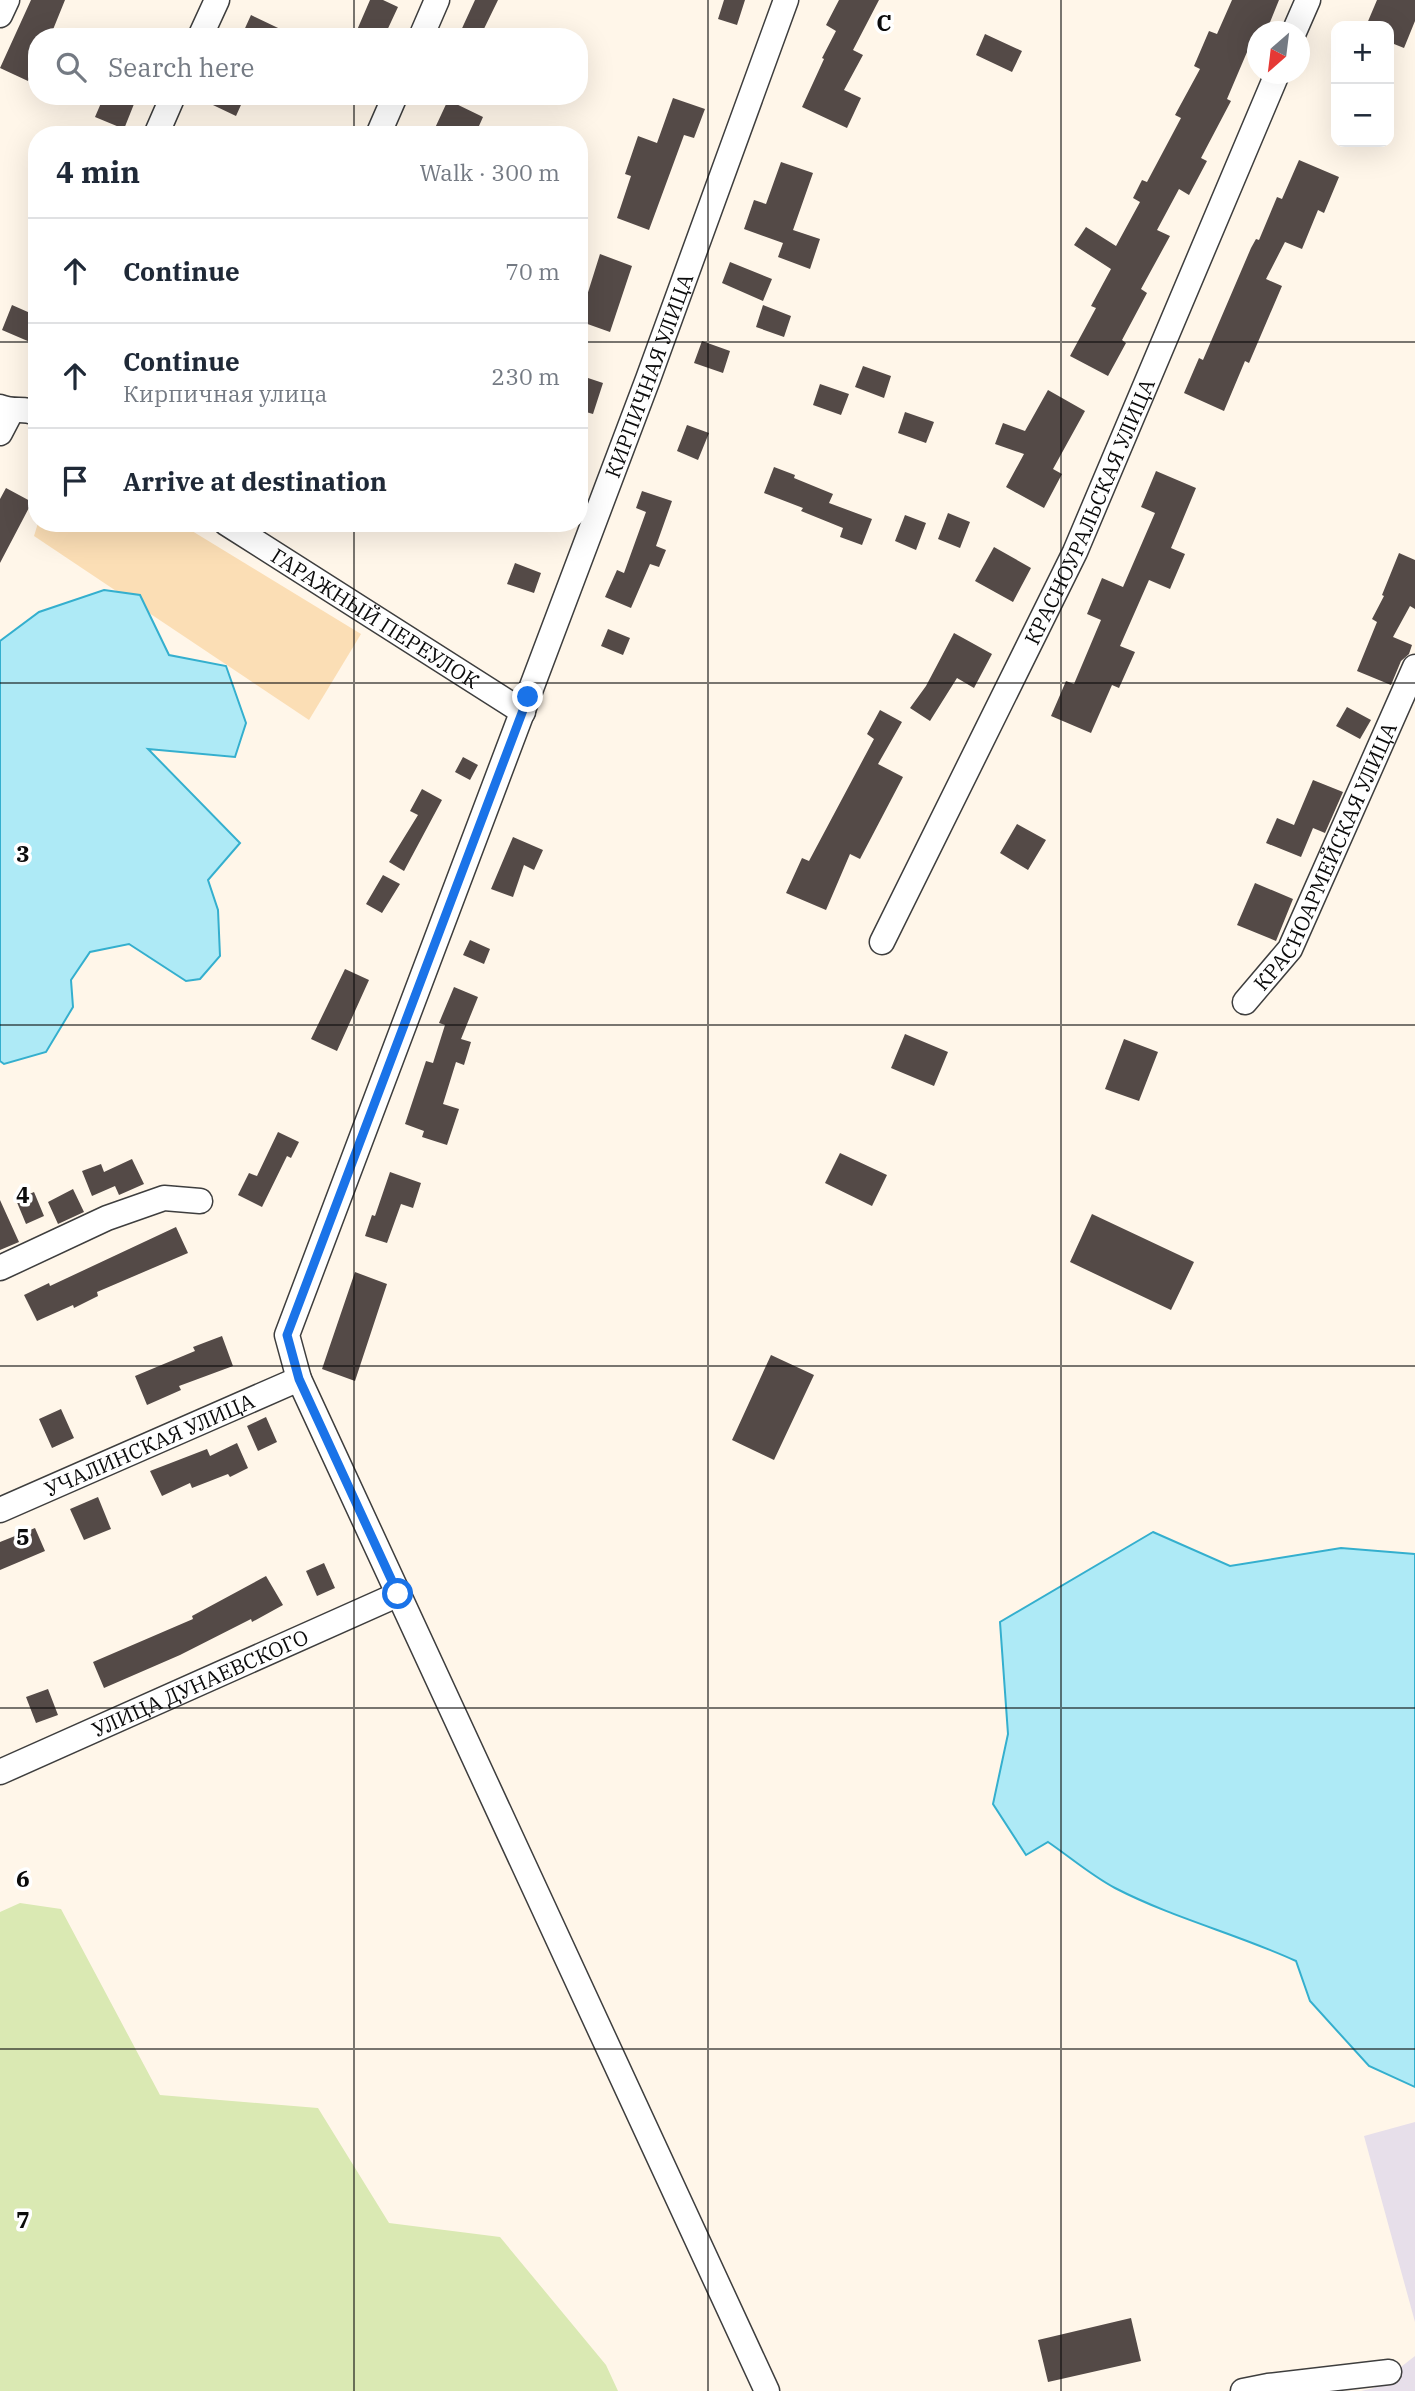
<!DOCTYPE html>
<meta charset="utf-8">
<style>
:root{--surface:#fff;--page:#f6f6f7;--text:#1f2937;--muted:#747a83;--line:#e0e1e3}
body{margin:0;font-family:"IBM Plex Serif",serif;background:var(--page);color:var(--text)}
.controls{position:absolute;right:21px;top:21px;display:grid;overflow:hidden;border-radius:14px;box-shadow:0 7px 28px #0002}
.controls button{width:63px;height:63px;display:grid;place-items:center;padding:0;border:0;border-bottom:2px solid var(--line);background:var(--surface);color:var(--text);font:35px sans-serif}
.compass{position:absolute;left:1247px;top:21px;width:63px;height:63px;border-radius:50%;background:var(--surface);box-shadow:0 7px 28px #0002;rotate:208deg}
.stop{position:absolute;width:21px;height:21px;margin:-16px;border:5px solid #1a73e8;border-radius:50%;background:#fff}
.stop.end{background:#1a73e8;border-color:#fff;box-shadow:0 2px 7px #0008}
.list{margin:0;padding:0;list-style:none}
h2{display:flex;justify-content:space-between;align-items:center;height:91px;margin:0;padding:0 28px;font-size:30px}
h2 small{font-size:23px;font-weight:400;color:var(--muted)}
.list li{display:grid;grid-template-columns:46px 1fr auto;gap:21px;align-items:center;box-sizing:border-box;height:105px;padding:0 28px;border-top:2px solid var(--line)}
.list b{display:block;font-size:26px;white-space:nowrap}
.list p{margin:0;font-size:23px;white-space:nowrap;color:var(--muted)}
.list em{font-size:23px;font-style:normal;color:var(--muted)}
.icon{flex:none;width:38px;height:38px;fill:none;stroke:currentColor;stroke-width:2;stroke-linecap:round;stroke-linejoin:round}
.map{position:relative;flex:none;width:1415px;height:2391px;overflow:hidden}
.search{position:absolute;background:var(--surface);box-shadow:0 7px 28px #0002;left:28px;top:28px;width:560px;height:77px;display:flex;align-items:center;gap:18px;box-sizing:border-box;padding:0 24px;border-radius:28px;color:var(--muted);font-size:26px}
.panel{position:absolute;background:var(--surface);box-shadow:0 7px 28px #0002;left:28px;top:126px;width:560px;height:406px;border-radius:28px}
.map>svg:first-child{display:block}
.industrial{fill:#e7dfea}
.green{fill:#dae9b3}
.sand{fill:#fbdeb5}
.water{fill:#aeeaf6;stroke:#34afce;stroke-width:2}
.building{fill:#544a47}
.lines{fill:none;stroke-linecap:round;stroke-linejoin:round}
.minor-casing{stroke:#3e3e3e;stroke-width:27}
.minor{stroke:#fff;stroke-width:24}
.route{stroke:#1a73e8;stroke-width:9}
.grid{fill:none;stroke:#0b0b0b;stroke-width:2;stroke-opacity:0.55}
.labels{text-anchor:middle;dominant-baseline:central;stroke-width:7;stroke-linejoin:round;paint-order:stroke}
.street-label{font-size:21px;fill:#0b0b0b;stroke:#fff}
.grid-label{font-size:23px;text-anchor:middle;font-weight:bold;fill:#0b0b0b;stroke:#fff;stroke-width:7;stroke-linejoin:round;paint-order:stroke}
</style>
<div class="map">
<svg width="1415" height="2391" viewBox="0 0 1415 2391">
<rect width="100%" height="100%" fill="#fff6e9"/>
<!-- industrial -->
<path class="industrial" d="M1415,2122v200l-51,-186z
M1415,2356v35h-54l13,-3z"/>
<!-- green -->
<path class="green" d="M20,1903l41,6 99,186 158,13 71,115 111,14 106,128 12,26h-618v-479z"/>
<!-- sand -->
<path class="sand" d="M38,523h141l182,111 -52,86 -275,-184z"/>
<!-- water -->
<path class="water" d="M104,590l36,5 29,60 57,11 20,57 -11,34 -87,-8 92,94 -32,37 10,30 2,46 -20,23 -14,2 -57,-37 -39,8 -19,28 2,27 -27,45 -42,12 -4,-3v-420l39,-29z
M1153,1532l77,34 111,-18 74,6v533l-46,-21 -59,-65 -14,-40c-59,-27 -123,-43 -181,-73 -23,-12 -45,-31 -67,-46l-22,13 -33,-51 15,-70 -8,-112z"/>
<!-- building -->
<path class="building" d="M31,0h34l-15,37h-13v25l-9,19 -28,-13z
M370,0h13l15,7 -14,30h-30z
M475,0h23l-18,37h-22z
M724,0h21l-8,25 -19,-6z
M839,0h40l-26,50 10,5 -19,35 17,8 -14,30 -45,-21 22,-48 -2,-1 14,-27 -10,-6z
M1232,0h47l-13,32h-9v8l-4,-2 -26,61 4,2 -30,57 6,3 -18,34 -10,-6 -22,41 13,6 -29,53 6,4 -25,47 4,3 -18,33 -38,-20 26,-48 -5,-2 20,-37 -37,-24 12,-18 30,19 24,-44 -7,-4 9,-18 5,2 34,-64 -6,-3 25,-46 -6,-3 15,-35 8,3z
M1377,0h38v21l-11,27 -15,-6v-16h-23z
M251,15l46,22h-56z
M985,34l37,17 -10,21 -36,-17z
M104,96h13l17,8 -10,25 -29,-12z
M194,96h51l-9,20z
M673,98l32,11 -11,29 -10,-3 -35,95 -32,-12 14,-42 -6,-2 13,-38 19,7z
M448,100l35,17 -8,18h-25l-15,-7z
M1299,160l40,17 -15,36 -6,-3 -16,39 -17,-7 -19,37 16,7 -33,77 -4,-2 -21,50 -40,-18 15,-35 4,2 48,-112 5,-9 3,1 18,-43 5,2z
M781,162l32,11 -20,57 27,9 -10,30 -32,-12 5,-14 -39,-14 10,-29 12,4z
M600,254l32,12 -22,66 -31,-11z
M730,262l42,17 -9,22 -41,-18z
M12,305l25,11v10l-7,16 -28,-12z
M763,305l28,11 -7,21 -28,-10z
M702,341l28,10 -7,22 -29,-10z
M863,366l28,10 -7,22 -29,-11z
M579,375l24,8 -10,31 -14,-4z
M820,384l29,10 -8,21 -28,-10z
M1048,390l37,21 -32,58 9,5 -18,34 -38,-21 18,-33 -29,-10 8,-21 22,8z
M905,412l29,10 -8,21 -28,-10z
M687,425l22,8 -11,27 -21,-9z
M774,467l21,8 -1,3 39,16 -4,9 43,16 -10,26 -22,-8 3,-9 -42,-17 2,-3 -39,-15z
M1156,471l40,17 -25,60 14,6 -15,35 -21,-9 -29,66 15,6 -16,36 -7,-3 -21,48 -40,-17 15,-35 8,3 27,-64 -14,-6 15,-36 21,9 32,-74 -14,-6z
M6,488l26,14 -32,61v-64z
M642,491l30,10 -16,45 10,4 -7,17 -9,-3 -19,44 -26,-11 12,-27 7,3 22,-61 -10,-4z
M948,513l22,9 -10,26 -22,-9z
M905,515l21,8 -10,27 -21,-9z
M994,547l37,21 -18,34 -38,-21z
M1399,553l16,7v49l-5,-3 -17,31 19,8 -3,9 -8,7 -10,24 -34,-14 20,-49 -5,-3 12,-23 -2,-1z
M515,563l26,10 -7,20 -27,-9z
M608,629l22,9 -7,17 -22,-9z
M954,633l38,21 -18,34 -17,-10 -27,43 -20,-13 16,-22z
M1347,707l24,13 -11,19 -24,-13z
M880,710l22,12 -24,42 25,13 -43,82 -10,-5 -24,56 -40,-17 16,-35 7,3 65,-122 -7,-5z
M463,757l15,8 -8,15 -15,-8z
M1313,780l30,12 -18,41 -12,-5 -12,29 -35,-14 11,-25 17,7z
M422,789l20,11 -38,71 -15,-9 29,-47 -8,-4z
M1017,824l29,16 -18,30 -28,-17z
M513,837l30,13 -9,20 -10,-5 -11,32 -22,-8z
M383,875l17,9 -18,29 -16,-9z
M1255,883l38,16 -17,42 -39,-16z
M470,940l20,9 -6,15 -21,-9z
M345,969l24,11 -32,71 -26,-12z
M454,987l24,10 -17,42 10,3 -7,23 -8,-3 -13,42 16,5 -12,36 -25,-8 2,-6 -19,-7 21,-63 7,2 12,-38 -6,-2z
M905,1034l43,18 -14,34 -43,-18z
M1124,1039l34,13 -19,49 -34,-12z
M278,1132l21,10 -8,16 -4,-2 -25,51 -24,-12 11,-22 8,3z
M840,1153l47,22 -15,31 -47,-23z
M132,1159l12,25 -25,11 -4,-9 -23,10 -10,-25 19,-7 3,8z
M390,1172l31,11 -8,25 -12,-4 -14,39 -22,-7 7,-21 3,1z
M73,1189l11,23 -26,12 -10,-22z
M34,1192l10,24 -18,8 -10,-24z
M0,1200l19,42 -19,8z
M1092,1214l102,48 -23,48 -101,-48z
M176,1227l12,26 -91,39 1,4 -24,12 -1,-3 -36,16 -13,-26 25,-12 1,3z
M355,1272l32,12 -32,97 -33,-12z
M222,1336l11,30 -54,20 2,4 -34,15 -12,-29 60,-25 -2,-4z
M771,1355l43,20 -40,85 -42,-20z
M61,1409l13,29 -22,10 -13,-29z
M266,1417l11,25 -19,9 -11,-25z
M237,1443l11,25 -18,9 -2,-3 -36,14 -2,-5 -28,13 -12,-25 57,-22 3,7z
M98,1497l13,32 -27,11 -14,-31z
M35,1528l10,23 -45,19v-28z
M324,1563l11,25 -18,8 -11,-25z
M266,1576l17,29 -31,17 -1,-3 -71,36 -76,33 -11,-26 100,-43 -1,-3z
M48,1689l10,26 -22,8 -10,-26z
M1131,2318l10,43 -93,21 -10,-42z"/>
<g class="lines">
<!-- minor casing -->
<g class="minor-casing">
<g id="minor">
<path d="M0,15l7,-15"/>
<path d="M1294,32l14,-32"/>
<path d="M200,37l17,-37"/>
<path d="M421,37l16,-37"/>
<path d="M156,135l17,-39"/>
<path d="M378,135l17,-39"/>
<path d="M0,407c14,6 26,0 37,7"/>
<path d="M0,433l11,-21"/>
<path id="s1" d="M226,523l297,189"/>
<path id="s2" d="M882,942l193,-390 202,-478"/>
<path id="s3" d="M1245,1002l45,-53 125,-282"/>
<path d="M0,1268l107,-50 57,-20 36,3"/>
<path id="s4" d="M0,1510l299,-131"/>
<path id="s5" d="M0,1772l399,-178"/>
<path id="s6" d="M767,2391l-468,-1012 -12,-44 361,-956 138,-379"/>
<path d="M1243,2391l25,-5 121,-14"/>
</g>
</g>
<!-- minor -->
<use href="#minor" class="minor"/>
</g>
<g class="lines">
<!-- route -->
<path class="route" d="M398,1594l-99,-215 -12,-44 241,-638"/>
</g>
<!-- grid -->
<path class="grid" d="M354,0v37M708,0v2391M1061,0v2391M354,96v39M0,342h37M579,342h836M354,523v1868M0,683h1415M0,1025h1415M0,1366h1415M0,1708h1415M0,2049h1415"/>
<g class="labels">
<!-- street labels -->
<g class="street-label">
<text stroke="none"><textPath href="#s6" startOffset="2186">КИРПИЧНАЯ УЛИЦА</textPath></text>
<text stroke="none"><textPath href="#s2" startOffset="478">КРАСНОУРАЛЬСКАЯ УЛИЦА</textPath></text>
<text stroke="none"><textPath href="#s1" startOffset="177">ГАРАЖНЫЙ ПЕРЕУЛОК</textPath></text>
<text stroke="none"><textPath href="#s3" startOffset="168">КРАСНОАРМЕЙСКАЯ УЛИЦА</textPath></text>
<text stroke="none"><textPath href="#s4" startOffset="163">УЧАЛИНСКАЯ УЛИЦА</textPath></text>
<text stroke="none"><textPath href="#s5" startOffset="219">УЛИЦА ДУНАЕВСКОГО</textPath></text>
</g>
</g>
<g class="grid-label">
<text x="884" y="31">C</text>
<text x="23" y="862">3</text>
<text x="23" y="1203">4</text>
<text x="23" y="1545">5</text>
<text x="23" y="1887">6</text>
<text x="23" y="2228">7</text>
</g>
</svg>
<div class="controls">
<button>+</button>
<button>−</button>
</div>
<svg class="compass" viewBox="-18 -18 36 36"><path d="M0-13l5 13h-10z" fill="#e53935"/><path d="M0 13l5-13h-10z" fill="#747a83"/></svg>
<div class="stop" style="left:398px;top:1594px"></div>
<div class="stop end" style="left:528px;top:697px"></div>
<div class="search"><svg class="icon" aria-label="search" viewBox="0 0 24 24"><circle cx="10" cy="10" r="6"/><path d="M15 15l6 6"/></svg>Search here</div>
<section class="panel">
<h2>4 min<small>Walk · 300 m</small></h2>
<ul class="list">
<li><svg class="icon" aria-label="ahead" viewBox="0 0 24 24"><path d="M12 20V5M6 11l6-6 6 6"/></svg><div><b>Continue</b></div><em>70 m</em></li>
<li><svg class="icon" aria-label="ahead" viewBox="0 0 24 24"><path d="M12 20V5M6 11l6-6 6 6"/></svg><div><b>Continue</b><p>Кирпичная улица</p></div><em>230 m</em></li>
<li><svg class="icon" aria-label="arrive" viewBox="0 0 24 24"><path d="M6 21V4h12l-3 4 3 4H6"/></svg><div><b>Arrive at destination</b></div></li>
</ul>
</section>
</div>
